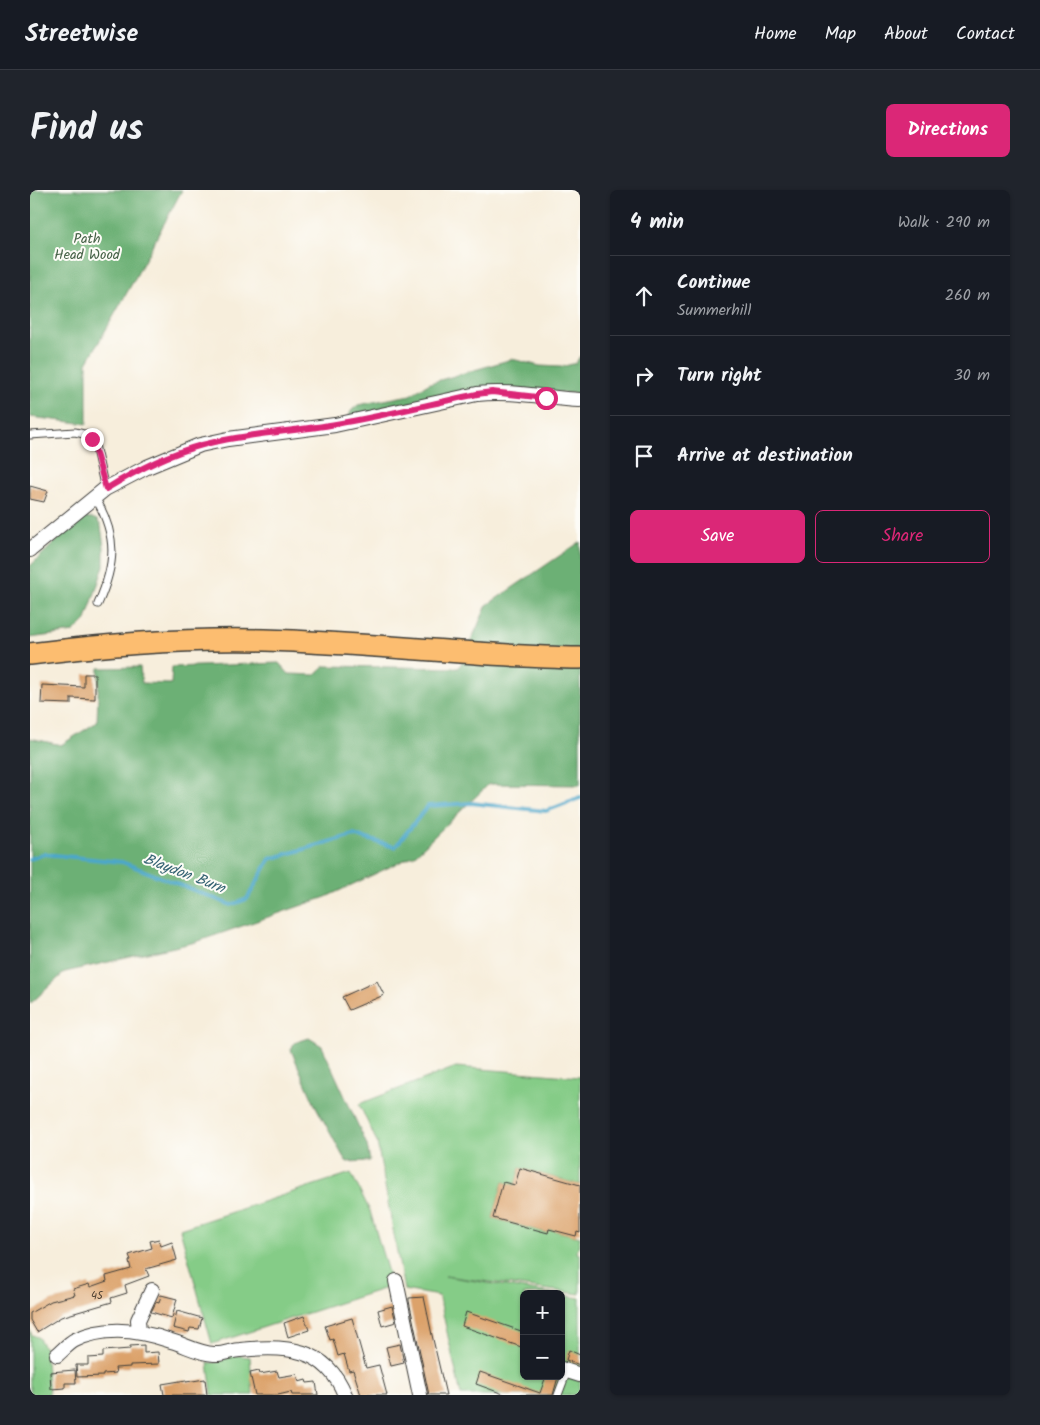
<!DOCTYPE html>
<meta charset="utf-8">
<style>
:root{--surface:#171b24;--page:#20242c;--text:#f1f3f6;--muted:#9ea1a6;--line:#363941;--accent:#db2777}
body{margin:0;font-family:Kalam,sans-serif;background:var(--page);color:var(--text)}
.controls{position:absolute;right:15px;bottom:15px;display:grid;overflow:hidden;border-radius:8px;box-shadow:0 1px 4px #0004}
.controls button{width:45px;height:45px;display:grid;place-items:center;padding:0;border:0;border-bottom:1px solid var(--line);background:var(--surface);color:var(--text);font:25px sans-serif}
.stop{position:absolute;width:15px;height:15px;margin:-11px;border:4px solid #db2777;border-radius:50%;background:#fff}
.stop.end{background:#db2777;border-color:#fff;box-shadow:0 1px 5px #0008}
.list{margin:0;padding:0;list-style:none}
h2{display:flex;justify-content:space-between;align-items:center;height:65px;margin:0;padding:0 20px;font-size:21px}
h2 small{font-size:16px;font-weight:400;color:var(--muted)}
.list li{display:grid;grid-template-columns:32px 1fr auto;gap:15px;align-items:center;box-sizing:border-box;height:80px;padding:0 20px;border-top:1px solid var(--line)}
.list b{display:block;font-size:19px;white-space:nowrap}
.list p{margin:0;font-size:16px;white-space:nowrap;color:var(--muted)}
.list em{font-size:16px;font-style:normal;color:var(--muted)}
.actions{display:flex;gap:10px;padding:15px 20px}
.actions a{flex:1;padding:11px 0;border:1px solid var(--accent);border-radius:8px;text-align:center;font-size:18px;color:var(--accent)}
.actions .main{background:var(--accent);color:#fff}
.icon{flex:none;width:28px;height:28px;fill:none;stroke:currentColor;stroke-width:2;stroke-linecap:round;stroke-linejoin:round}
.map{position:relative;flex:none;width:550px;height:1205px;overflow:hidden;border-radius:8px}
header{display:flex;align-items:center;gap:30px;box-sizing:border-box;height:70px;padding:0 25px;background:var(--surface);border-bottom:1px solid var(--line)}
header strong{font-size:24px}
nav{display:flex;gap:28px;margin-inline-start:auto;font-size:18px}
.intro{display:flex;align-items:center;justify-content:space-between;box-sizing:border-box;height:120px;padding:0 30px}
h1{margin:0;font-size:35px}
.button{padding:12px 22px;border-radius:8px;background:var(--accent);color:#fff;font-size:18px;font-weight:700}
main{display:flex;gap:30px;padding:0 30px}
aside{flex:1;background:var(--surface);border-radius:8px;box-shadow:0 1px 4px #0004}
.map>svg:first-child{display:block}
.green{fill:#85cc87;stroke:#507452}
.forest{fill:#6cb074;stroke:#446648}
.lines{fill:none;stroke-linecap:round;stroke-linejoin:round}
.stream{stroke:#4ca7ca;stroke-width:4}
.building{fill:#dca26a}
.lane-casing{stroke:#3d3c39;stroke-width:9}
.street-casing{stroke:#3d3c39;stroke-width:16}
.primary-casing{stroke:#3d3c39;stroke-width:24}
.lane{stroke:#fff;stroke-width:7}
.street{stroke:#fff;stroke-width:14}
.primary{stroke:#fcbd6f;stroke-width:21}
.route{stroke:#db2777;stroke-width:6}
.labels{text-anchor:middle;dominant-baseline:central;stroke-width:4;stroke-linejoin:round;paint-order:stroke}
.number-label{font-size:11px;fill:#4c3e30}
.park-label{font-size:14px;fill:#466247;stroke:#fdfcf7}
.water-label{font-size:15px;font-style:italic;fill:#346273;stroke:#fdfcf7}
</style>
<header>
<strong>Streetwise</strong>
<nav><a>Home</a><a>Map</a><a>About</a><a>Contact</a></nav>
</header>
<div class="intro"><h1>Find us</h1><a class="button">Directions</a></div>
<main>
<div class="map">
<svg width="550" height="1205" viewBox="0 0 550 1205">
<rect width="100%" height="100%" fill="#fdfcf7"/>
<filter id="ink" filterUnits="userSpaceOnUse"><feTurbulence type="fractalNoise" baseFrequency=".02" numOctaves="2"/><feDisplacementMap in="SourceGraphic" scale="10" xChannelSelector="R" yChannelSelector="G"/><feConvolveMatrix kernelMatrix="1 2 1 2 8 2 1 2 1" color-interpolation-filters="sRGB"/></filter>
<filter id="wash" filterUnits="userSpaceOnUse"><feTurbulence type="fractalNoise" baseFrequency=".0096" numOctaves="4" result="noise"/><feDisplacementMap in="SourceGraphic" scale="20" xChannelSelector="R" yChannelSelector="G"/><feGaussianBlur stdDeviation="1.12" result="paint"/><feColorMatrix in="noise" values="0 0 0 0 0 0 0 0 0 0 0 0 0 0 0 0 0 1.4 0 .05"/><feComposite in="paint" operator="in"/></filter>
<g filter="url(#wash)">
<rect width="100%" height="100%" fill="#f7eedc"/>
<!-- green -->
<path class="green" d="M426,877l124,10v108l-60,-17 -5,17 -12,-3 -10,36 54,15 2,-4 31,8 -3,16 3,1v40l-135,-18 111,18h-32v82h37v-81l19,3v97h-119l-22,-99 -35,-6 -27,-148 -18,-38z
M321,983l19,38 22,75 -180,58 -32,-115z
M0,1140l2,5 6,2 10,17 -2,7 3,34h-19z
M203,1165l17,2 3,38h-41l-4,-32 10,-1z"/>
<!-- forest -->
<path class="forest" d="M0,0h152l-49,92 -46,81v61l-57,-7z
M550,166v38l-91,-7 -140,29 2,-5 7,-6 52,-10 20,-12 82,-24 28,7 21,1 15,-4z
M54,328h8l5,2 4,6 3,21v19l-18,54 -12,12 -44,6v-72l46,-44z
M550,352v243l-91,-1 -74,71 -89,42 -130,45 -131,30 -35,32v-266l31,7 36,-23 2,-54 41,-1 2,16 29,1 1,-17 107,-4 10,11 26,1 10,-9 134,2 28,-63z
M279,848l13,8 45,99 3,16 -24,1 -31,-57 -24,-55 3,-7z"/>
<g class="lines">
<!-- stream -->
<path class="stream" d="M0,669l14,-5 78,8 109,43 16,-6 23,-40 83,-24 42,12 33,-41 43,-3 75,8 34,-13"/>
</g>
<g id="blocks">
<!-- building -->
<path class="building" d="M0,296l18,5 -4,11 -14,-3z
M54,484h11v25l-24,-1v6l-30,-1 1,-18 42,2z
M347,791l7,14 -35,15 -7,-13z
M490,978l60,17v48l-3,-1 -1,4 -27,-7 -1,4 -55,-15 10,-36 12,3z
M129,1049l2,7 11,-4 5,18 -31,9 3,7 -24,9 2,8 -16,5 1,4 -51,15 -24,15 -7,-12v-7l21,-12 24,-6 -2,-6 16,-5 1,3 17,-6 -1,-5 25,-7 -2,-8 2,-1 -2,-5 23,-7 -2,-7z
M131,1105l16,4 -5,19 -21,-6 5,-10 3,1z
M394,1107l8,38 14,60h-17l-20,-94v-3z
M362,1116l4,16 -14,4 -4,-16z
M147,1121l25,7 -3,11 -9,-1 -1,4 -16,-4z
M436,1122l58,20v16l-62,-22z
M274,1126l5,14 -21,7 -4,-14z
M322,1128l14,50 13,-3 8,30h-26l-8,-25 -4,1 -5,-17 -6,2 -5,-17 -3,1 -5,-14z
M370,1154l4,19 -13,3 -5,-19z
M114,1155v8l14,-1 1,12 -29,1v2l-15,1 1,5 -13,1v2l-26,1 -1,-12h12v-7l15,-1v-6l27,-2v-3z
M539,1160l11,5v10l-14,-5z
M45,1180l1,13h-11v5l-14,1 -1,-17z
M229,1181l1,3 17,-3 2,6 18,-3 2,8 7,-2 1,3 9,-1 2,13h-26l-1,-3 -13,3h-23l-5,-22z
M450,1182l60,21 6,-17 12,1 -5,18h-47l-30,-11z
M175,1189l2,16h-43l-2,-11 24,-4v2z"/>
</g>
</g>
<g filter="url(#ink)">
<use href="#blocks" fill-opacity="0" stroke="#3d3c39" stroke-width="1"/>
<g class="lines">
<!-- lane casing -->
<g class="lane-casing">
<path id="lane" d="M0,245l45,-3 13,3 7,10 10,44
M65,307c23,40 21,66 3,107
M528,1205l9,-24"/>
</g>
<!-- street casing -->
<g class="street-casing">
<path id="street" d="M0,360l75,-61 42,-22 53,-22 28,-6 107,-14 142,-31c34,-4 69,4 103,6
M366,1091l24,114
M109,1142l-1,-12 14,-30
M27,1165c6,-5 12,-12 18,-15 31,-15 65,-10 96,1 15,4 27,12 43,13 9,1 18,-4 26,-4 46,-5 86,-3 105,45
M531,1179l19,6"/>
</g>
<!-- primary casing -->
<g class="primary-casing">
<path id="primary" d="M0,464c78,-10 156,-16 235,-14 105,3 210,16 315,18"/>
</g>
<!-- lane -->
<use href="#lane" class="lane"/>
<!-- street -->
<use href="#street" class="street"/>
<!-- primary -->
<use href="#primary" class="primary"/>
</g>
</g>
<g class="lines" filter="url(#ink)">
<!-- route -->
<path class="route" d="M62,249l14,50c29,-18 62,-35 96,-44 44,-12 90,-13 134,-21 48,-8 94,-20 141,-30l15,-2 54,6"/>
</g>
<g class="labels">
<!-- number labels -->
<g class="number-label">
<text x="67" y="1106">45</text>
</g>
<!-- park labels -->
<g class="park-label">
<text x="57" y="49">Path<tspan x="57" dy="16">Head Wood</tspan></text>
</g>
<!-- water labels -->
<g class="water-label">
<text transform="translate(154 684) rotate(21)">Blaydon Burn</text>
</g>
</g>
</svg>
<div class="controls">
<button>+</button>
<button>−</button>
</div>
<div class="stop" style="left:516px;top:208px"></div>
<div class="stop end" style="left:62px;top:249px"></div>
</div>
<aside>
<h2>4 min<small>Walk · 290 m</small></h2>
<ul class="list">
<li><svg class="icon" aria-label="ahead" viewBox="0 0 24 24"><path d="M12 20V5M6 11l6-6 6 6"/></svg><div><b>Continue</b><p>Summerhill</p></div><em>260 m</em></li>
<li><svg class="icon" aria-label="right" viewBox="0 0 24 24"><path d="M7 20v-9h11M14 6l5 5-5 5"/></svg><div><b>Turn right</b></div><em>30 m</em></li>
<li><svg class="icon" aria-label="arrive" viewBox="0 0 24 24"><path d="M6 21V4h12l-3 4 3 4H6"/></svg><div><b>Arrive at destination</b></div></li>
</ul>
<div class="actions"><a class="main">Save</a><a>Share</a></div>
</aside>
</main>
